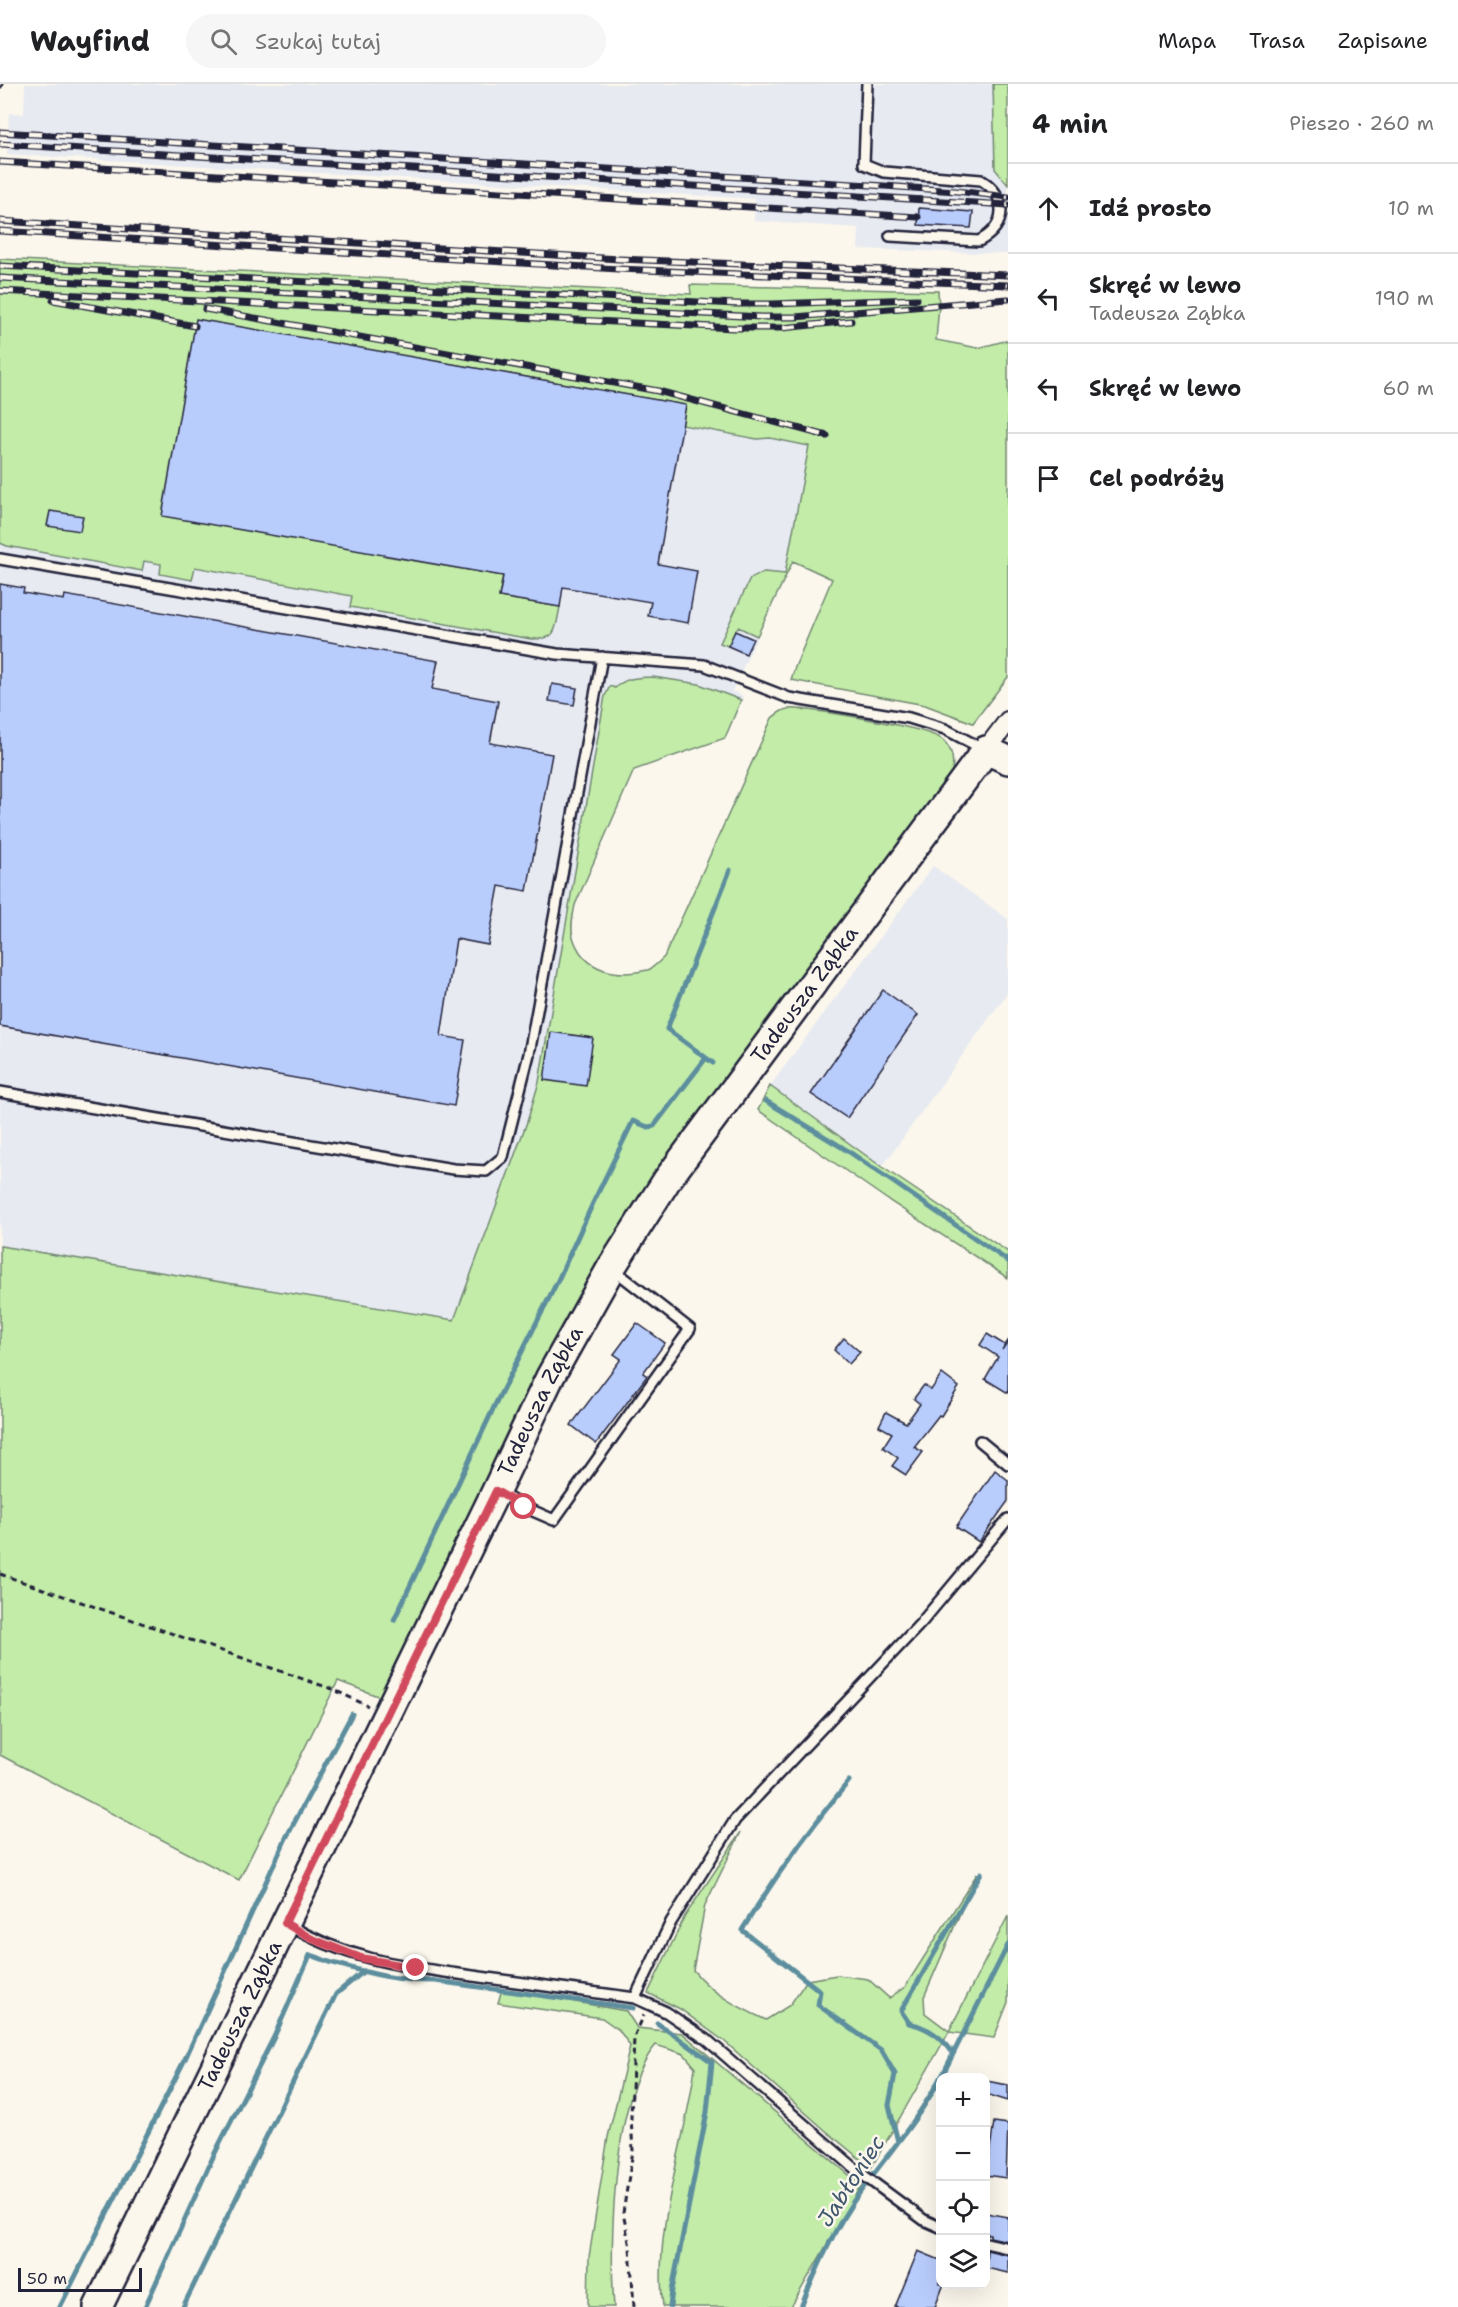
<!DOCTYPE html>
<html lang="pl">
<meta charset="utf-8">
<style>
:root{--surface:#fff;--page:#f6f6f6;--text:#202124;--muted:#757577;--line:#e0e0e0}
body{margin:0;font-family:"Shantell Sans",sans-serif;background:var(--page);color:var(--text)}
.controls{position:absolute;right:18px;bottom:18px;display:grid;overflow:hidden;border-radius:12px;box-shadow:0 6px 24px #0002}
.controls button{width:54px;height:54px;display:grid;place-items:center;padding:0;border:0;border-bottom:2px solid var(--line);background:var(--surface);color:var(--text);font:30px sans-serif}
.scale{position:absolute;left:18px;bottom:15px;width:124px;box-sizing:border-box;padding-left:6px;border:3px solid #22223b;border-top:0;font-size:16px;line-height:21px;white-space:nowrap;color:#22223b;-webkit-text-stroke:4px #fbf7ec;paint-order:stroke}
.stop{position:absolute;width:18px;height:18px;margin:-14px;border:4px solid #d1495b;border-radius:50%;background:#fff}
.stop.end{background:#d1495b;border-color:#fff;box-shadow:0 2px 6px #0008}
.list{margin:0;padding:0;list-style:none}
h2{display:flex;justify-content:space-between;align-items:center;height:78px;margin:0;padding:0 24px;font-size:26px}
h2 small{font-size:20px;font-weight:400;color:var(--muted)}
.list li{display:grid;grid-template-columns:39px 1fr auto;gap:18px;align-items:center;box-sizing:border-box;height:90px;padding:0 24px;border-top:2px solid var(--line)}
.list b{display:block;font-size:22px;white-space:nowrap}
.list p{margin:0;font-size:20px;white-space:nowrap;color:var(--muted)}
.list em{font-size:20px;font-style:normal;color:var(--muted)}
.icon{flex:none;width:33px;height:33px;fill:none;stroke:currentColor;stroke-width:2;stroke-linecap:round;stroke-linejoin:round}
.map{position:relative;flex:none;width:1008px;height:2223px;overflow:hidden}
header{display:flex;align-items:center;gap:36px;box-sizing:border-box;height:84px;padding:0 30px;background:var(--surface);border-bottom:2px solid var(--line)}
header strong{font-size:28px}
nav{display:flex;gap:33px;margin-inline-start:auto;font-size:21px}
.search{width:420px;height:54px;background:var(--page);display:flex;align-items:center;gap:15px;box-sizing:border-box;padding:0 21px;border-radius:33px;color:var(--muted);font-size:22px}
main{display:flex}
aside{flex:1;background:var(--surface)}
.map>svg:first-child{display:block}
.built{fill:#e7eaf1}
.green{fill:#c2eca8;stroke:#728772;stroke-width:1.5}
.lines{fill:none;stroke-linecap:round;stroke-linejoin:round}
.stream{stroke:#5d8e9e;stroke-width:5}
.building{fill:#b9cdfd;stroke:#22223b;stroke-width:1.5}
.lane-casing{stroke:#22223b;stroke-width:14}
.street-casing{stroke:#22223b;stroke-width:22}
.secondary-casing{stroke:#22223b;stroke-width:32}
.path{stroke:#22223b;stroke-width:3;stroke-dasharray:6 4.5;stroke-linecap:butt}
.lane{stroke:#fbf7ec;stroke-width:9}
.street{stroke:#fbf7ec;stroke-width:18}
.secondary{stroke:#fbf7ec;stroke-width:27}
.rail-casing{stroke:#22223b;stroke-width:7}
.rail{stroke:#fbf7ec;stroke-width:4.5;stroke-dasharray:14;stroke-linecap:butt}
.route{stroke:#d1495b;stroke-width:8}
.labels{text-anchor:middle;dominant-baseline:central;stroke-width:5;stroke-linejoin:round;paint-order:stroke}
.street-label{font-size:21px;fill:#22223b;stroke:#fbf7ec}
.water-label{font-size:22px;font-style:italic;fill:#40586d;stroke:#fbf7ec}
</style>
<header>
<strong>Wayfind</strong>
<div class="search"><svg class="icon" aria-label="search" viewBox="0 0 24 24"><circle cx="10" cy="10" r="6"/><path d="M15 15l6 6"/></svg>Szukaj tutaj</div>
<nav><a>Mapa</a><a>Trasa</a><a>Zapisane</a></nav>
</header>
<main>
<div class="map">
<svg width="1008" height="2223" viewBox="0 0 1008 2223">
<rect width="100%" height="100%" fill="#fbf7ec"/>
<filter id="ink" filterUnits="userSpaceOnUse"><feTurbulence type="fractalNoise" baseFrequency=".0167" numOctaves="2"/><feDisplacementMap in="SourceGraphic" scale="12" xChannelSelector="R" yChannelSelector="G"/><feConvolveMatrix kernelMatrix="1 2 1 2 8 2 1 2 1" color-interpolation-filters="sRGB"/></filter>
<g filter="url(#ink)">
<!-- built -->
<path class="built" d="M25,0h968l2,85 13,16v69l-150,-5 1,-21 -105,-7 1,-22 -748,-45 2,-41 15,1z
M0,175l691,35 -1,-9 248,6 1,14 -4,35 -142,221 -61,130 11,5 -18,42 -19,-2 -113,40 -87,530 -506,255z
M933,782l75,53v73l-126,175 -112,-81z"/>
<!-- green -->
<path class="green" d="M993,0h15v101l-13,-16z
M0,175l691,35 -1,-9 248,6 1,14 -3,35 42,8 30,-8v337l-35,46 -48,-18 -134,-25 4,-13 37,-88 -39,-18 -36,75 -19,-9 -10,19 -8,-3 30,-64 14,-7 21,2 24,-128 -39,-8 -13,1 -75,-14 3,-20 -267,-47 -33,198 118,20 -4,21 61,10c-5,23 -2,33 -29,32l-181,-32 2,-11 -157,-29 -3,13 -32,-6 1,-10 -17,-3 -2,10 -135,-25 -7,-3z
M653,593l46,7 42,16 -16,38 -91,32 -59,135c-2,10 -5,22 -2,32 9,30 36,39 63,35 5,-1 10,-1 14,-3 5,-3 10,-8 14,-12l108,-239c5,-4 9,-8 16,-9 19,-2 143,19 155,31 13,12 11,28 6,42l-288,386 -278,530 -45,-17 -99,199 -239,-125v-509l454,74 73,-198 12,-40 66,-386 5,-10 5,2c11,-11 23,-10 38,-11z
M770,1002l112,81 126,85v26l-120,-78 -130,-90z
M741,1748l-36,73 -12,65c19,24 45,37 73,50l24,-15 17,-25 30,-5 31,4 21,19 16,-11 72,-113 -53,123 1,16 24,18 59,-115v86l-14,36 -45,-6 -78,136 -46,-38 -101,-89 -44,-32 -32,-16 37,-77z
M502,1905l124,22 11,17 45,5 179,152 -70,122h-128c-10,-81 22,-161 32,-240l-11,-13 -28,-9c-43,49 -47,197 -42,262h-26l1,-50 19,-120 22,-91 -11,-16 -17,-12 -104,-15z"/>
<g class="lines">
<!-- stream -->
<path class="stream" d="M713,979l-46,-34 63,-159
M766,1017l82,50 160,110
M394,1536l101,-215 64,-127 34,-75 40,-82 15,6 6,-1 52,-68
M849,1697c-40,48 -74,96 -107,149l78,61 -2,14 63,45 14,24 -6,31 9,37
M657,1939l55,39 -5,50 -35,178 -2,17
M953,1969c-11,-16 -25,-26 -44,-30l-8,-12 80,-138
M941,1994l67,-133
M60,2223l125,-248 101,-221 66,-124
M145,2223l68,-150 61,-120 36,-82c9,2 17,7 27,9 34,10 62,17 98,17l198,27
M183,2223l153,-313 28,-23
M801,2223c16,-39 34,-81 59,-115 27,-37 59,-73 80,-114"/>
</g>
<!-- building -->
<path class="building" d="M919,124l54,4 -2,16 -53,-3z
M196,235l490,86 -28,159 39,7 -9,52 -40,-7 3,-14 -88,-15 -3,20 -61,-10 4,-21 -341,-60z
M50,427l33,5 -3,15 -33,-5z
M0,500l24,4 -1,5 41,7 1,-5 373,66 -6,28 66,12 -8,42 62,11 -25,137 -28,-5 -11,59 -32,-6 -15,97 24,4 -11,66 -454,-80z
M735,547l18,8 -7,15 -18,-8z
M552,600l25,4 -3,17 -25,-4z
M883,906l35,25 -71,103 -36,-24z
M551,948l42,6 -7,48 -42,-6z
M637,1239l28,20 -22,30 4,3 -51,68 -25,-19 50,-66 -7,-5z
M987,1250l18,11 -3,5 6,-9v52l-23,-14 13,-22 -18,-12z
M844,1254l16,14 -11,12 -15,-14z
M942,1290l17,13 -18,29 -2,-1 -25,32 9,5 -17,23 -14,-9 6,-8 -15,-11 9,-14 -13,-7 7,-14 20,11 14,-19 -6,-5 1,-2 9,-12 7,5z
M995,1386l13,10v21l-29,41 -23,-15z
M986,1997l22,4v16l-22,-7z
M994,2038l14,2 -2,54 -20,-3z
M986,2129l22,4v24l-18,-4v-3h-4z
M987,2166l21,5v18l-22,-5z
M918,2167l22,9v24h4l-9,23h-40z"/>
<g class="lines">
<!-- lane casing -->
<g class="lane-casing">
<path id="lane" d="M867,0l-3,80 20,8 97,8c27,16 27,46 -2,61l-89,-5
M0,475l557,95 147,11 85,33 120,20 36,11 38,20
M0,1008l453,77 33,2 17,-14 26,-103 73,-397
M980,1357l28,23
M498,1408l26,15 30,13 136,-191 -77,-60
M287,1840c61,37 123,43 193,53 52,7 103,14 155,21l36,-76 64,-102 186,-197 87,-104
M635,1914l31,14 40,27 153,133 65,48 16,7
M986,2159l22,5"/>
</g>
<!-- street casing -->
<g class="street-casing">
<path id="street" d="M986,666l22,-29"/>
</g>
<!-- secondary casing -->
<g class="secondary-casing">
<g id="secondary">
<path id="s1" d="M98,2223l398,-816 54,-114 61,-109 56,-88 319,-430 22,10"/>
</g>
</g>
<!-- path -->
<path class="path" d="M0,4l3,-4
M0,1490l332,115 36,17
M634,2223l-4,-60 -7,-34 10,-62 -2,-33 3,-81 10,-22"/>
<!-- lane -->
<use href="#lane" class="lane"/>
<!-- street -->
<use href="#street" class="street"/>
<!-- secondary -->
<use href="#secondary" class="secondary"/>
<!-- rail casing -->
<g class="rail-casing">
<path id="rail" d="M0,48l870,53 86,6 52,6
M0,60l1008,61
M0,78l918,55
M0,137l619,38 389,16
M0,147l618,38 390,16
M0,182l736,38h36l145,-5
M0,194l762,39h33l213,-18
M0,207l734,37h48l69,-7
M53,216l142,26
M205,225l453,82 169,45"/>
</g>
<!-- rail -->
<use href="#rail" class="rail"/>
</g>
</g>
<g class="lines" filter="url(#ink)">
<!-- route -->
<path class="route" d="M416,1884l-55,-10 -51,-20 -25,-15 211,-432 28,16"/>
</g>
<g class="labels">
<!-- street labels -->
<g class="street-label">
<text stroke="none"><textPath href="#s1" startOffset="1494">Tadeusza Ząbka</textPath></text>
<text stroke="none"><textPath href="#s1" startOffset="1008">Tadeusza Ząbka</textPath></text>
<text stroke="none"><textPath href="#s1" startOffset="324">Tadeusza Ząbka</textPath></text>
</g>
<!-- water labels -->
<g class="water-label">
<text transform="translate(851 2097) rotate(-57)">Jabłoniec</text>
</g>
</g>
</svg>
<div class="controls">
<button>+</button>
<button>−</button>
<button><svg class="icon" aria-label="locate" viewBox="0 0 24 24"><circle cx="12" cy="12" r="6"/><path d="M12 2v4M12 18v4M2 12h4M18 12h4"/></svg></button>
<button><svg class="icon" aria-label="layers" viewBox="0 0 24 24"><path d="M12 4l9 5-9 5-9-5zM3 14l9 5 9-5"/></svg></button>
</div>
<div class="scale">50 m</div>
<div class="stop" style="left:524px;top:1423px"></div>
<div class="stop end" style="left:416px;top:1884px"></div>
</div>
<aside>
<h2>4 min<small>Pieszo · 260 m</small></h2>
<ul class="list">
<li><svg class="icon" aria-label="ahead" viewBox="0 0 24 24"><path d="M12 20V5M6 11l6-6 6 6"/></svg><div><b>Idź prosto</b></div><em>10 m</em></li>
<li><svg class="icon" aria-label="left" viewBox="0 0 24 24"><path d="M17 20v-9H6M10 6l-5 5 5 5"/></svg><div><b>Skręć w lewo</b><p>Tadeusza Ząbka</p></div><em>190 m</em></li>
<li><svg class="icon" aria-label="left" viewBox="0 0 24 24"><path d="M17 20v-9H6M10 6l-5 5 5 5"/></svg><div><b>Skręć w lewo</b></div><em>60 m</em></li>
<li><svg class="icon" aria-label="arrive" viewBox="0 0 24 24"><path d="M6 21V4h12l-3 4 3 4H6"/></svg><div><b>Cel podróży</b></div></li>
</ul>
</aside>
</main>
